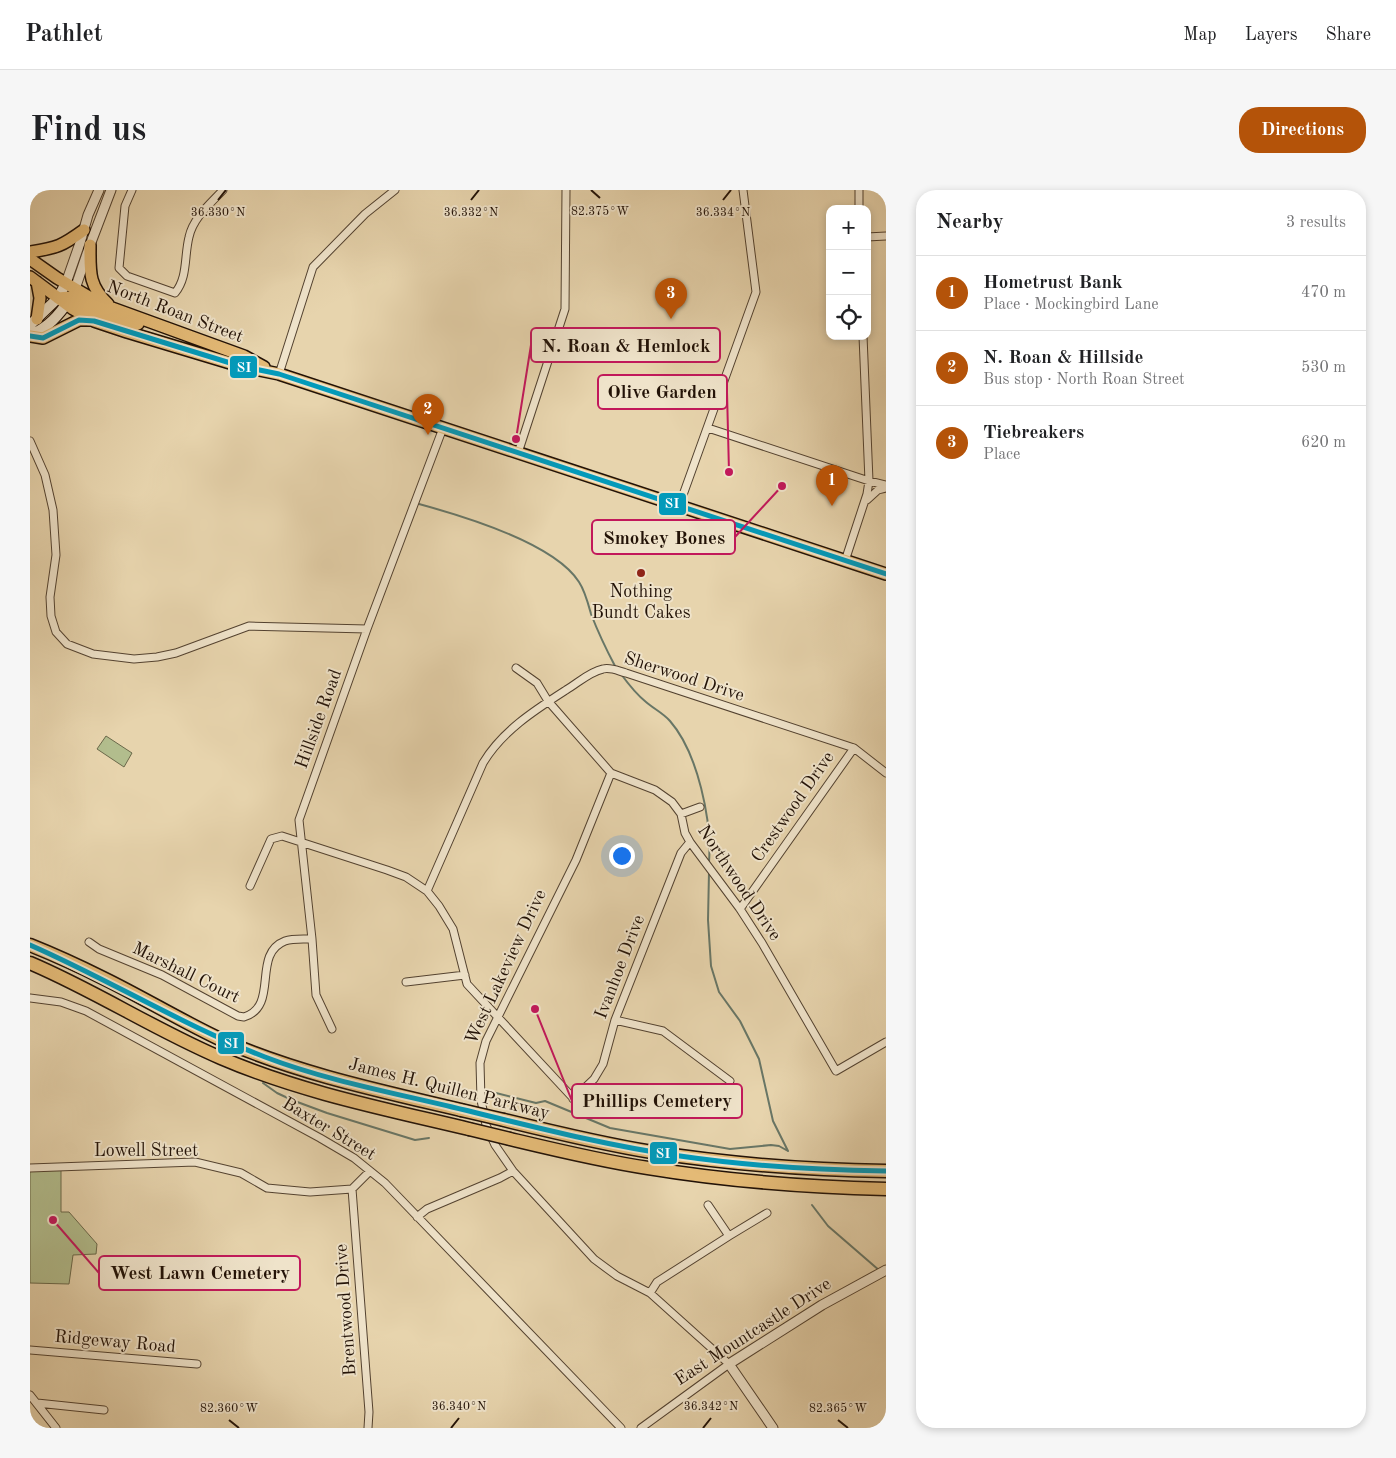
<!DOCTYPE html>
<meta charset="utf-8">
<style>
:root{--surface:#fff;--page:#f6f6f6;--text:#202124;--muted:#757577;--line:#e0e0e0;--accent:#b45309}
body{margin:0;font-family:"Old Standard TT",serif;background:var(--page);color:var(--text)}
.controls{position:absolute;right:15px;top:15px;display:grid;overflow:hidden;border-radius:10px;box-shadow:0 2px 8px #0003}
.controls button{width:45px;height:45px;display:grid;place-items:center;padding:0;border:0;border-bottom:1px solid var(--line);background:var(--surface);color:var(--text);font:25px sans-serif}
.you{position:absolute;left:591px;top:665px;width:18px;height:18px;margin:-12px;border:4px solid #fff;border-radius:50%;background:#1a73e8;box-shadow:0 0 0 8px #1a73e833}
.badge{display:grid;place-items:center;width:32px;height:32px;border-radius:50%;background:var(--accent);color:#fff;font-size:16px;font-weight:700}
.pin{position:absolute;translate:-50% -41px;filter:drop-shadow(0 1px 2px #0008)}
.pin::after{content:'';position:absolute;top:26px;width:18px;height:15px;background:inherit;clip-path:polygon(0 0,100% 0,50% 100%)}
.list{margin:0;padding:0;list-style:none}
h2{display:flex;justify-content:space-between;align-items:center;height:65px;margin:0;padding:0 20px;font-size:21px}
h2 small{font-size:16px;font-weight:400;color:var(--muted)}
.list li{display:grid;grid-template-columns:32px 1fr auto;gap:15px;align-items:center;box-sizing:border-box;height:75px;padding:0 20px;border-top:1px solid var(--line)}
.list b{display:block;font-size:19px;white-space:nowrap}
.list p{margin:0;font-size:16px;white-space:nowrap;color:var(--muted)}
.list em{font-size:16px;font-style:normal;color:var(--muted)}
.icon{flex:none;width:28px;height:28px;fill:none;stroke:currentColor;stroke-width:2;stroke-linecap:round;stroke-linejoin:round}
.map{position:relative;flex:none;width:856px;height:1238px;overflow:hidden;border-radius:20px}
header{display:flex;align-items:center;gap:30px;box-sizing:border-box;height:70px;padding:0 25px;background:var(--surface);border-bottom:1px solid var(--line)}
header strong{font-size:24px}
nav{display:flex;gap:28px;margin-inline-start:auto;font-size:18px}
.intro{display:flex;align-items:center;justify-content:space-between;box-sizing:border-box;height:120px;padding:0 30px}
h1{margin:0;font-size:35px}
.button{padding:12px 22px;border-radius:20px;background:var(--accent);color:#fff;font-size:18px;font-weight:700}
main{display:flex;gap:30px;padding:0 30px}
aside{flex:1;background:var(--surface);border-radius:20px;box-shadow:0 2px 8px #0003}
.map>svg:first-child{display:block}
.green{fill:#b2bd8d;stroke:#6a684a}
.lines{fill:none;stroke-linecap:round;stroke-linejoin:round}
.stream{stroke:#687666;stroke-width:2}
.minor-casing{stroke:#534230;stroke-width:9}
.tertiary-casing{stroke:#534230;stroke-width:11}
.secondary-casing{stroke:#221207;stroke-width:12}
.primary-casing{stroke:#221207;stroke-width:14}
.motorway-casing{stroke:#221207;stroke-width:15}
.minor{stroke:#efe3ca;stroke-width:7}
.tertiary{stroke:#efe3ca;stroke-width:9}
.secondary{stroke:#efe3ca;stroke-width:10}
.primary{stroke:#e4ba76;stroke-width:11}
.motorway{stroke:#e4ba76;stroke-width:12}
.motorway-bridge-casing{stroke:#221207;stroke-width:15;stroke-linecap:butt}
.motorway-bridge{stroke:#e4ba76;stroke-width:12}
.bus-1-casing{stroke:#efe3ca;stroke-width:9}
.bus-1{stroke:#039aba;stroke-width:5}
.ticks{fill:none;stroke:#221207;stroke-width:2}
.poi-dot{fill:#8f2418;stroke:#efe3ca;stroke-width:2}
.labels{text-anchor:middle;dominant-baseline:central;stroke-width:4;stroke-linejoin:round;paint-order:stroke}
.street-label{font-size:18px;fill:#221207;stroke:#efe3ca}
.poi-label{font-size:18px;fill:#221207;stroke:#efe3ca}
.ticks-label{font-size:12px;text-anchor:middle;fill:#221207;stroke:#efe3ca;stroke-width:4;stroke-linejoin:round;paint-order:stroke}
.leader{fill:none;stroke:#c2185b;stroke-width:2}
.callout-dot{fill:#c2185b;stroke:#efe3ca;stroke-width:2}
.callout{fill:#efe3ca;stroke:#c2185b;stroke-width:2}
.callout-label{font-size:19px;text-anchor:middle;font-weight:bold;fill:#221207}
.line-badge{stroke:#efe3ca;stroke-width:2}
.badge-label{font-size:14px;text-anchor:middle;font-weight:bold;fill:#fff}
</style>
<header>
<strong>Pathlet</strong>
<nav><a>Map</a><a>Layers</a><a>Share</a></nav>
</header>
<div class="intro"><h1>Find us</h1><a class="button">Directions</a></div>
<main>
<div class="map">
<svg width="856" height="1238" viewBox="0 0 856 1238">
<rect width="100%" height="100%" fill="#e7d4ad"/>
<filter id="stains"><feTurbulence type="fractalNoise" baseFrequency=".004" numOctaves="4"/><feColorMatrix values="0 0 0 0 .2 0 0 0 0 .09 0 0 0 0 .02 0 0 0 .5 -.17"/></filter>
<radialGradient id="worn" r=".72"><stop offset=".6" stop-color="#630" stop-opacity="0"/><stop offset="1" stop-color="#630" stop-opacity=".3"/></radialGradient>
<!-- green -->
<path class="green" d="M76,546l26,17 -8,14 -27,-18z
M31,979v43h8l28,32 -1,10 -23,1 -4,29 -39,-1v-113z"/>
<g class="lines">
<!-- stream -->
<path class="stream" d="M389,314c44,12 135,39 160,78 6,9 9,21 12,32 7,18 15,35 24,52
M591,484c8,11 15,20 25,28 8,7 17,11 24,19 28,32 42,100 39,141
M679,682l-1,48 3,46 8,26 21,29 19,38 14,62 15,30
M233,893l14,10 15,7 35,13 88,27 14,-2
M458,901l48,12 9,-2 65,27 120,21 41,-4 8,1 9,5
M782,1015l16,21 52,45"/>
<!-- minor casing -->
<g class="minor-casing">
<path id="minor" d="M102,0l-7,16 -6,62 8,8 48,17c13,-16 9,-36 14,-56 4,-19 21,-33 34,-47
M829,0v19
M837,47l19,-1
M249,184l34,-107 52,-53 30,-24
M678,238l161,53 17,4
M0,251l15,34 8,35 3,45 -6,42 1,19 5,16 11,12 26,10 41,5 23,-2 19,-4 73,-27 118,3
M488,263l47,-144 1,-119
M837,310l11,-10 8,-2
M649,316l77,-214 -13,-102
M815,371l22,-67 2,-13 -6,-145
M486,478l21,15 11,18 63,72 44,17 17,12 9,12 4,19 5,9 50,67 22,34 74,128 50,-29
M581,583l-35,87 -90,181 -6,22 1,37 5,25 9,20 18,26 81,88 23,17 33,17 79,71 -88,64
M651,624l19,-7
M220,696l21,-47 11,-3 105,34 19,7 21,14 12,15 14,23 14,55 120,129
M397,701l56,-128c19,-32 52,-53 83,-73 12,-7 23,-18 37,-21 8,-2 15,2 23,4l228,75 32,25
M710,719l114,-161
M59,752l10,7 63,26 76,41 6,1c36,-11 7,-63 41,-76 8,-3 19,-2 27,-2
M376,792l59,-7
M0,808l31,4 25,9 234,127 34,20 31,25 236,245
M585,830l48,11 67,50
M302,839l-16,-34 -4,-56 -13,-119 68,-191 76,-201
M543,909l21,-20 9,-15 12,-44 66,-167 9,-11
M0,978l165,-6 46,11 26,15 43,4 42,-3 18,-18
M322,999l17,223 -1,16
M678,1015l21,31
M387,1027l10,-8 73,-31 13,-7
M620,1103l7,-11 72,-46 38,-23
M0,1160l167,14
M0,1205l26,33
M7,1213l67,7"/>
</g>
<!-- tertiary casing -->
<g class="tertiary-casing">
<path id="tertiary" d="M36,93l14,-40 8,-28 11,-25
M45,99l15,-44 21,-55
M743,1238l-44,-64 93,-59 64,-35"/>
</g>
<!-- secondary casing -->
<g class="secondary-casing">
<path id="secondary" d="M0,135l28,-27 8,-15
M0,145c18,-7 29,-20 40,-36"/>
</g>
<!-- primary casing -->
<g class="primary-casing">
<path id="primary" d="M60,55c0,26 -2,40 18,59
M0,62c27,-4 32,-6 54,-22
M0,69l27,19 44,26 143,52 20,11
M0,87l43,32 21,12 33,11 113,34 39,8 607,200
M7,92l3,16 -3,21
M28,108l12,-1 32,17 36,10
M0,146l13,2 36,-18h12"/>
</g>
<!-- motorway casing -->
<g class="motorway-casing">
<path id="motorway" d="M0,755c25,10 49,21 73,33 41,20 80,44 121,63 76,33 157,50 237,69
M0,773c66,28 125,67 191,95 79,34 164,51 248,71
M474,930c49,12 98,24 148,32 78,12 156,18 234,19
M480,949c46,11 91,22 138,29 79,13 158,19 238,21"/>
</g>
<!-- minor -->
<use href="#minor" class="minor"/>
<!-- tertiary -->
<use href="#tertiary" class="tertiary"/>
<!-- secondary -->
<use href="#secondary" class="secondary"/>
<!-- primary -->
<use href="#primary" class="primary"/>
<!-- motorway -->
<use href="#motorway" class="motorway"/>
<!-- motorway-bridge casing -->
<g class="motorway-bridge-casing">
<path id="motorway-bridge" d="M431,920l43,10
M439,939l41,10"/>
</g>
<!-- motorway-bridge -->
<use href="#motorway-bridge" class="motorway-bridge"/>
<!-- bus-1 casing -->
<g class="bus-1-casing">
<path id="bus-1" d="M0,146l13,2 36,-18 15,1 146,45 39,8 607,200
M0,755c80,35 154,81 235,112 60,23 124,35 187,50 75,18 151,38 228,49 68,10 137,14 206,15"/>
</g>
<!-- bus-1 -->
<use href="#bus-1" class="bus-1"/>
</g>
<!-- ticks -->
<path class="ticks" d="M561,0l9,8M188,10l8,-10M441,10l8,-10M693,10l8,-10M199,1230l10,8M808,1230l10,8M421,1238l8,-10M673,1238l8,-10"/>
<!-- markers -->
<circle class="poi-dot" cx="611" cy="383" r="5"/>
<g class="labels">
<!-- street labels -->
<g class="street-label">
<text transform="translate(145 122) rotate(21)">North Roan Street</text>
<text transform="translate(654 487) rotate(18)">Sherwood Drive</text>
<text transform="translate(289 529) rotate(-70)">Hillside Road</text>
<text transform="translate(763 617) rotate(-55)">Crestwood Drive</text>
<text transform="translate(709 693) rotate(56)">Northwood Drive</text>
<text transform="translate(476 777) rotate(-65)">West Lakeview Drive</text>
<text transform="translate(590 777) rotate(-69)">Ivanhoe Drive</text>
<text transform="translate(156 783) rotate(26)">Marshall Court</text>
<text transform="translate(419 899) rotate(14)">James H. Quillen Parkway</text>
<text transform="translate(299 939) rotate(31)">Baxter Street</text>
<text x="116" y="961">Lowell Street</text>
<text transform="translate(316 1120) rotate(-94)">Brentwood Drive</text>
<text transform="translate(723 1142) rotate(-33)">East Mountcastle Drive</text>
<text transform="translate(85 1152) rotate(5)">Ridgeway Road</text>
</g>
<!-- poi labels -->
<g class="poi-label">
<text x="611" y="402">Nothing<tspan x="611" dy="21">Bundt Cakes</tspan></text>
</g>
</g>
<g class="ticks-label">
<text x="570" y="25">82.375°W</text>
<text x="188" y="26">36.330°N</text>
<text x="441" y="26">36.332°N</text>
<text x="693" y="26">36.334°N</text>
<text x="429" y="1220">36.340°N</text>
<text x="681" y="1220">36.342°N</text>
<text x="199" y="1222">82.360°W</text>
<text x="808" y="1222">82.365°W</text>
</g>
<!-- callouts -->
<path class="leader" d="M486 249L501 155M699 282L697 202M752 296L705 347M505 819L542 911M23 1030L69 1083"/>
<g class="callout-dot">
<circle cx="486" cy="249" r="5"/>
<circle cx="699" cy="282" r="5"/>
<circle cx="752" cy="296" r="5"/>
<circle cx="505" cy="819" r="5"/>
<circle cx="23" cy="1030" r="5"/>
</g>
<g class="callout">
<rect x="501" y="138" width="189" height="34" rx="5"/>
<rect x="568" y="185" width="129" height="34" rx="5"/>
<rect x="562" y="330" width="143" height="34" rx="5"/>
<rect x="542" y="894" width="170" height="34" rx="5"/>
<rect x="69" y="1066" width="201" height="34" rx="5"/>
</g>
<g class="callout-label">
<text x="596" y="162">N. Roan &amp; Hemlock</text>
<text x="632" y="208">Olive Garden</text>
<text x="634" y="354">Smokey Bones</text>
<text x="627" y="917">Phillips Cemetery</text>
<text x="170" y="1089">West Lawn Cemetery</text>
</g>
<g class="line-badge">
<rect x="199" y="165" width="29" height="24" rx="5" fill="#039aba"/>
<rect x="628" y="302" width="29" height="24" rx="5" fill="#039aba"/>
<rect x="187" y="841" width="28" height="24" rx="5" fill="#039aba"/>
<rect x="619" y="951" width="29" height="24" rx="5" fill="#039aba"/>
</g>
<g class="badge-label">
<text x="214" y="182">SI</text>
<text x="642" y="318">SI</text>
<text x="201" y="858">SI</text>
<text x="633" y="968">SI</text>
</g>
<rect width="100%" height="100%" filter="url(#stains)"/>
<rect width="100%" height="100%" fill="url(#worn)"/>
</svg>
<div class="controls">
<button>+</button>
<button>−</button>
<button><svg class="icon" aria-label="locate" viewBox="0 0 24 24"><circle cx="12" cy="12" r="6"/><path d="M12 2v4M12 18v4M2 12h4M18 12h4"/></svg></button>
</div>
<div class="you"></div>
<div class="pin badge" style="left:802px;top:316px">1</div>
<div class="pin badge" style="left:398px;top:245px">2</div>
<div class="pin badge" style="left:641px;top:129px">3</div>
</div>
<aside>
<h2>Nearby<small>3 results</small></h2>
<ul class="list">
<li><span class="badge">1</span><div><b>Hometrust Bank</b><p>Place · Mockingbird Lane</p></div><em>470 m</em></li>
<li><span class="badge">2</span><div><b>N. Roan &amp; Hillside</b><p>Bus stop · North Roan Street</p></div><em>530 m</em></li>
<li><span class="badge">3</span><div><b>Tiebreakers</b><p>Place</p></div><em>620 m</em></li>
</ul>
</aside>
</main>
